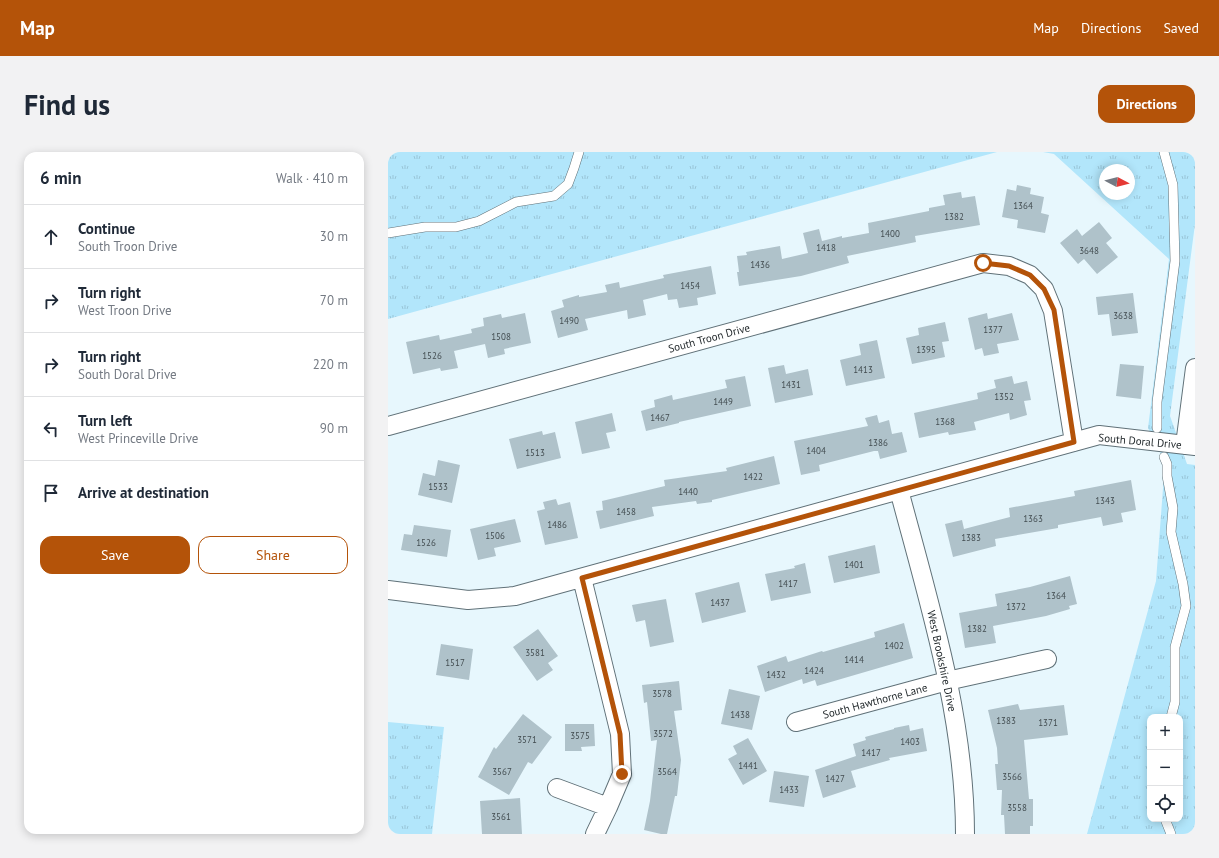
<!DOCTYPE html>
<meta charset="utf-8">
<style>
:root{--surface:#fff;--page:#f2f2f3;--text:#1f2937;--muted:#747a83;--line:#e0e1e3;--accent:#b45309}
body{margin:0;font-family:"PT Sans",sans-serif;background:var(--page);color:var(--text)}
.controls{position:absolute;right:12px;bottom:12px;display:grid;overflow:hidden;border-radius:8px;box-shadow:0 2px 10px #0003}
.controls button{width:36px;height:36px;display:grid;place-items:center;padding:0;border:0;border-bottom:1px solid var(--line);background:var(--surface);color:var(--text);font:20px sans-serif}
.compass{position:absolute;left:711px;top:12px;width:36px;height:36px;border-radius:50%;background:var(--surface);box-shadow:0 2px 10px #0003;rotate:97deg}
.stop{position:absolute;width:12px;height:12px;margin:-9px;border:3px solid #b45309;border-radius:50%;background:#fff}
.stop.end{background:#b45309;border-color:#fff;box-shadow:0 1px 4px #0008}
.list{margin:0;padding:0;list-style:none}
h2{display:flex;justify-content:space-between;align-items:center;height:52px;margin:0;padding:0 16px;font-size:17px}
h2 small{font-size:13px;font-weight:400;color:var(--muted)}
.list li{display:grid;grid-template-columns:26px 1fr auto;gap:12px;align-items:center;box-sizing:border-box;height:64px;padding:0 16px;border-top:1px solid var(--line)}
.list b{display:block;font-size:15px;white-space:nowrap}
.list p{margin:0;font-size:13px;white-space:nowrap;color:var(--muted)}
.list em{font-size:13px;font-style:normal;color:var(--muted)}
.actions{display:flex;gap:8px;padding:12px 16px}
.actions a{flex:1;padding:9px 0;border:1px solid var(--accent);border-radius:12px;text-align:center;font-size:14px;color:var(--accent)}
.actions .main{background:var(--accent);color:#fff}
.icon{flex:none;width:22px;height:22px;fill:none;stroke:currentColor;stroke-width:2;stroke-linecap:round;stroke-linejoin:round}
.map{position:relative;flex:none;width:807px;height:682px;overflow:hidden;border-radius:12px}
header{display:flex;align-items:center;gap:24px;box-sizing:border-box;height:56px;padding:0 20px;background:var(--accent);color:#fff}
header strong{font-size:19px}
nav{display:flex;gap:22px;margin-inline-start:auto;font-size:14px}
.intro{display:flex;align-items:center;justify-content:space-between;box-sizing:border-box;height:96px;padding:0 24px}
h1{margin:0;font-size:28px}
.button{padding:10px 18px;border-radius:12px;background:var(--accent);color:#fff;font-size:14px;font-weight:700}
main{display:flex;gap:24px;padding:0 24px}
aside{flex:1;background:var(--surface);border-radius:12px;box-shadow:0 2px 10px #0003}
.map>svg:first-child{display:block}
.grass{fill:url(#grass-tufts);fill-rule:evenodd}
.building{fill:#afc2ca}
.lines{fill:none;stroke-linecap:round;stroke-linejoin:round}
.lane-casing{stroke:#607178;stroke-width:10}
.street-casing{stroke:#607178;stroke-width:20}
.lane{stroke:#fff;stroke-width:9}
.street{stroke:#fff;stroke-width:18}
.route{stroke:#b45309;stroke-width:5}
.labels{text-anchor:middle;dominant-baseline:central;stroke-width:3;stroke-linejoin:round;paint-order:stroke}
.number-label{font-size:9px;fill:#424c50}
.street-label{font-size:11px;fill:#1d2427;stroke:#fff}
</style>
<header>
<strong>Map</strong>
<nav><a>Map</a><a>Directions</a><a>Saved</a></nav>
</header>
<div class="intro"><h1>Find us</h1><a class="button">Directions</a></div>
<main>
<aside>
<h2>6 min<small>Walk · 410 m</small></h2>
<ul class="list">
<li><svg class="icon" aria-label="ahead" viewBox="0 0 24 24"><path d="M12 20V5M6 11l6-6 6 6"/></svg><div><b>Continue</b><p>South Troon Drive</p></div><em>30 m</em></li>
<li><svg class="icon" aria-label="right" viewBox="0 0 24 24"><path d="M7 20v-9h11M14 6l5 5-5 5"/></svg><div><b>Turn right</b><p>West Troon Drive</p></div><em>70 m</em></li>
<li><svg class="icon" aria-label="right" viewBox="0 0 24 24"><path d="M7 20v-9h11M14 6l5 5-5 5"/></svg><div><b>Turn right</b><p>South Doral Drive</p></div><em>220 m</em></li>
<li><svg class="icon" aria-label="left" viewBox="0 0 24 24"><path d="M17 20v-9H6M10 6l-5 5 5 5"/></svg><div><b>Turn left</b><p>West Princeville Drive</p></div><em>90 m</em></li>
<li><svg class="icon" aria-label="arrive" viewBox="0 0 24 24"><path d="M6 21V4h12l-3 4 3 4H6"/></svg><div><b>Arrive at destination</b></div></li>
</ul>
<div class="actions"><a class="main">Save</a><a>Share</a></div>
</aside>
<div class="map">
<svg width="807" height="682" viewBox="0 0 807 682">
<defs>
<pattern id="grass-tufts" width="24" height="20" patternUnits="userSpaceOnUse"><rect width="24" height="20" fill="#b2e6fb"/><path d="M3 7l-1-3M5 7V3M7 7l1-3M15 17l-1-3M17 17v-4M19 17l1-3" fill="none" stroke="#99c5d7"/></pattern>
</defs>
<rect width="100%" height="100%" fill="#e7f7fd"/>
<!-- grass -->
<path class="grass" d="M0,0h609l-609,167z
M655,0h152v72l-25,192 17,48 8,1v369h-108l69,-253 9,-119 -17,-34 21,-169 -115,-105zM717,18h24v24h-24zM762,565h30v102h-30z
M0,570l56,5 -12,107h-44z"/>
<!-- building -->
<path class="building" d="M629,33l14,3 -1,6 14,3 -3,16 8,2 -4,18 -28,-5 1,-8 -16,-3 5,-28 9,2z
M573,40l1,6 13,-2 5,29 -65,11 1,6 -69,14 2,7 -48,13 -62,10 -2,-14h2l-2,-16 10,-1 -1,-3 34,-6 2,13 26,-6 -5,-20 16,-4 3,12 20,-5v2l27,-5 -1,-10 61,-12v-3l16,-3 -2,-10z
M711,70l13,16 -6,5 12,14 -21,17 -13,-15 -6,5 -18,-21 17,-14 5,7z
M323,114l5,28 -19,4 1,7 -19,3 -2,-9 -9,1 -1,-6 -24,6 3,15 -18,4 -1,-9 -42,9 3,11 -30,8 -7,-27 13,-4 -2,-7 17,-5v2l28,-5 -2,-7 14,-3 1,6 44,-10 -1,-3z
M745,141l5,40 -26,3 -3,-22 -11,1 -2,-18z
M137,161l6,30 -27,6 1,5 -17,4 -3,-14 -31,7 4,17 -17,3 -1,-3 -27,6 -7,-32 33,-7 1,5 32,-7 -1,-4 13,-3 -1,-8 18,-4 1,4z
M599,161l1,6 24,-6 7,27 -22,4 2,9 -15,3 -2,-8 -7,2 -7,-32z
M557,170l4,19 -7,1 3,15 -33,7 -6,-26 13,-3 -1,-7z
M489,188l8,38 -39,8 -6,-26 21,-5 -2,-11z
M732,212l24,2 -3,33 -25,-3z
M396,213l2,9 22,-5 5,26 -38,8 -7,-35z
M357,224l6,30 -72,16v1l-33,8 -5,-20 14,-4 -1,-7 18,-5 1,5 54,-12 -2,-8z
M624,224l2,8 13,-3 4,19 -7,1 3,14 -17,5 -1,-7 -35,9 2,8 -27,5 -1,-3 -29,6 -5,-25 64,-14 -1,-6 19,-5 -2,-8z
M224,261l4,18 -10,2 4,15 -28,6 -7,-32z
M489,263l2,8 10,-3 3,14 10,-2 5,20 -27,7 -2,-8h-4l-55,14 1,6 -19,4 -7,-34 74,-15 -3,-8z
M154,279l1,4 12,-3 6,26 -44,11 -8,-30z
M386,304l6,28 -68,16v2l-15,2 -1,-3 -44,6 2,9 -54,13 -4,-18 7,-1 -1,-9 63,-15 -1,-6 63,-9 -1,-3z
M50,308l22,5 -8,38 -34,-8 5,-22 12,3z
M743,328l5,30 -15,3 2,9 -20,4 -2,-9 -43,8v3l-63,11 1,7 -43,11 -8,-33 17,-4 2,9 46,-12 -1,-9 66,-12 -1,-5z
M168,347l2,6 12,-3 8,36 -33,7 -8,-34 8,-2 -2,-7z
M127,367l6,23 -27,6 2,8 -18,4 -8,-31z
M26,373l37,5 -4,27 -46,-7 3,-16 8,1z
M487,393l5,28 -46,10 -6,-27z
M417,411l6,30 -40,8 -6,-27 30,-6 -1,-2z
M682,424l7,28 -8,2 1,3 -24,7 -53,10 3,17 -31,5 -6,-35 38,-7 -2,-12 35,-7z
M351,430l7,30 -44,11 -7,-30z
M278,447l8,43 -24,5 -5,-27 -9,2 -4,-17z
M516,471l9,35 -96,28 -2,-6 -12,4 -1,-5 -37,13 -8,-26 29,-10 2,6 34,-11 1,1 52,-15 -1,-5z
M150,477l20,27 -10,7 5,7 -16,11 -24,-34z
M53,492l32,5 -4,31 -33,-5z
M291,529l3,29 -8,1 7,49 -4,36h-2l-8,38h-6l-17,-4 6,-29 7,-61 -6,1 -4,-39 -3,1 -2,-18z
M341,537l31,7 -8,34 -31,-6z
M630,552l2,6 44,-5 4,30 -44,5 5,59h4v27h-3v8h-25l-1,-19h-3l1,-25h-5l-2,-26h3l-1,-16 -9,-38z
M135,562l29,23 -20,27 -4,-2 -19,33 -31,-18 16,-30 2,2z
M177,572h29l1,22 -14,1 1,4h-17z
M521,573l1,6 13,-3 4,23 -38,7 1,2 -39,11 5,16 -33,11 -8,-28 41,-14 -3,-12 13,-4 -1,-3 29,-8v-1z
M360,586l19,33 -24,14 -15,-26 9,-5 -4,-8z
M386,619l35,5 -5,31 -35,-5z
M132,646l2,36h-40l-2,-33z"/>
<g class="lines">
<!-- lane casing -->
<g class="lane-casing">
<path id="lane" d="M0,81l37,-6h31l23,-6 37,-19 38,-6 14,-12 6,-16 5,-16
M769,276v-26l18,-141 -2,-76 -9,-33
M776,305l3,7v12l6,32 -2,24 12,52 3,22 -11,41v55l-4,15
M777,667l6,15"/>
</g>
<!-- street casing -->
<g class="street-casing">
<path id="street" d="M0,274l595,-163 26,3 21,9 14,14 9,22 21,131
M797,293l10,-77
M511,338c30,113 66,227 66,344
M194,426l38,156 2,40 -14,33 -13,27
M0,438l80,10 47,-4 584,-161 96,11
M408,570l151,-41 100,-22
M169,636l51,19"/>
</g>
<!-- lane -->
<use href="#lane" class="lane"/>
<!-- street -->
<use href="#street" class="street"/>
</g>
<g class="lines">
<!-- route -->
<path class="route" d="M234,622l-2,-40 -38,-156 492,-136 -20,-132 -10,-21 -14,-14 -21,-9 -26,-3"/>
</g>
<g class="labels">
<!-- number labels -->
<g class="number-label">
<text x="635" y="53">1364</text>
<text x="566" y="64">1382</text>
<text x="502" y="81">1400</text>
<text x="438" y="95">1418</text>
<text x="701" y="98">3648</text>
<text x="372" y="112">1436</text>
<text x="302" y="133">1454</text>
<text x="735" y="163">3638</text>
<text x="181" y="168">1490</text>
<text x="605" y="177">1377</text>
<text x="113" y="184">1508</text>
<text x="538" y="197">1395</text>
<text x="44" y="203">1526</text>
<text x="475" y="217">1413</text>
<text x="403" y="232">1431</text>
<text x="616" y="244">1352</text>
<text x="335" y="249">1449</text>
<text x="272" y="265">1467</text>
<text x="557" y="269">1368</text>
<text x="490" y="290">1386</text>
<text x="428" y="298">1404</text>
<text x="147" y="300">1513</text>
<text x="365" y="324">1422</text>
<text x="50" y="334">1533</text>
<text x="300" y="339">1440</text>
<text x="717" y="348">1343</text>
<text x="238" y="359">1458</text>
<text x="645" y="366">1363</text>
<text x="169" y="372">1486</text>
<text x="107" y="383">1506</text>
<text x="583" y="385">1383</text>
<text x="38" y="390">1526</text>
<text x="466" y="412">1401</text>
<text x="400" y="431">1417</text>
<text x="668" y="443">1364</text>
<text x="332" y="450">1437</text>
<text x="628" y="454">1372</text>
<text x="589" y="476">1382</text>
<text x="506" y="493">1402</text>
<text x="147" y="500">3581</text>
<text x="466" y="507">1414</text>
<text x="67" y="510">1517</text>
<text x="426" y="518">1424</text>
<text x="388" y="522">1432</text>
<text x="274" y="541">3578</text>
<text x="352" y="562">1438</text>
<text x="618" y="568">1383</text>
<text x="660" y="570">1371</text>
<text x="275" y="581">3572</text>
<text x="192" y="583">3575</text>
<text x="139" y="587">3571</text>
<text x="522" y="589">1403</text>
<text x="483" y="600">1417</text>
<text x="360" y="613">1441</text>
<text x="114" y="619">3567</text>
<text x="279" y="619">3564</text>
<text x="624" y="624">3566</text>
<text x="447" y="626">1427</text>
<text x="401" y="637">1433</text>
<text x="629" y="655">3558</text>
<text x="113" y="664">3561</text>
</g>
<!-- street labels -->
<g class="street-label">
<text transform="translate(321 186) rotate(-15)">South Troon Drive</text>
<text transform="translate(752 289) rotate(5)">South Doral Drive</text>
<text transform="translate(554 509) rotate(78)">West Brookshire Drive</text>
<text transform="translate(487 549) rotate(-15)">South Hawthorne Lane</text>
</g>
</g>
</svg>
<div class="controls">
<button>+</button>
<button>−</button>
<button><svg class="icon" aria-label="locate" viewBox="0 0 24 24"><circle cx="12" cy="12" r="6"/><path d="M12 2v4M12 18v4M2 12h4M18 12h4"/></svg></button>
</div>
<svg class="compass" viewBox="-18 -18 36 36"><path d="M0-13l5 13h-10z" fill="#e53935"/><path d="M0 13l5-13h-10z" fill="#747a83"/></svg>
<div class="stop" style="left:595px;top:111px"></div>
<div class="stop end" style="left:234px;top:622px"></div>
</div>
</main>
